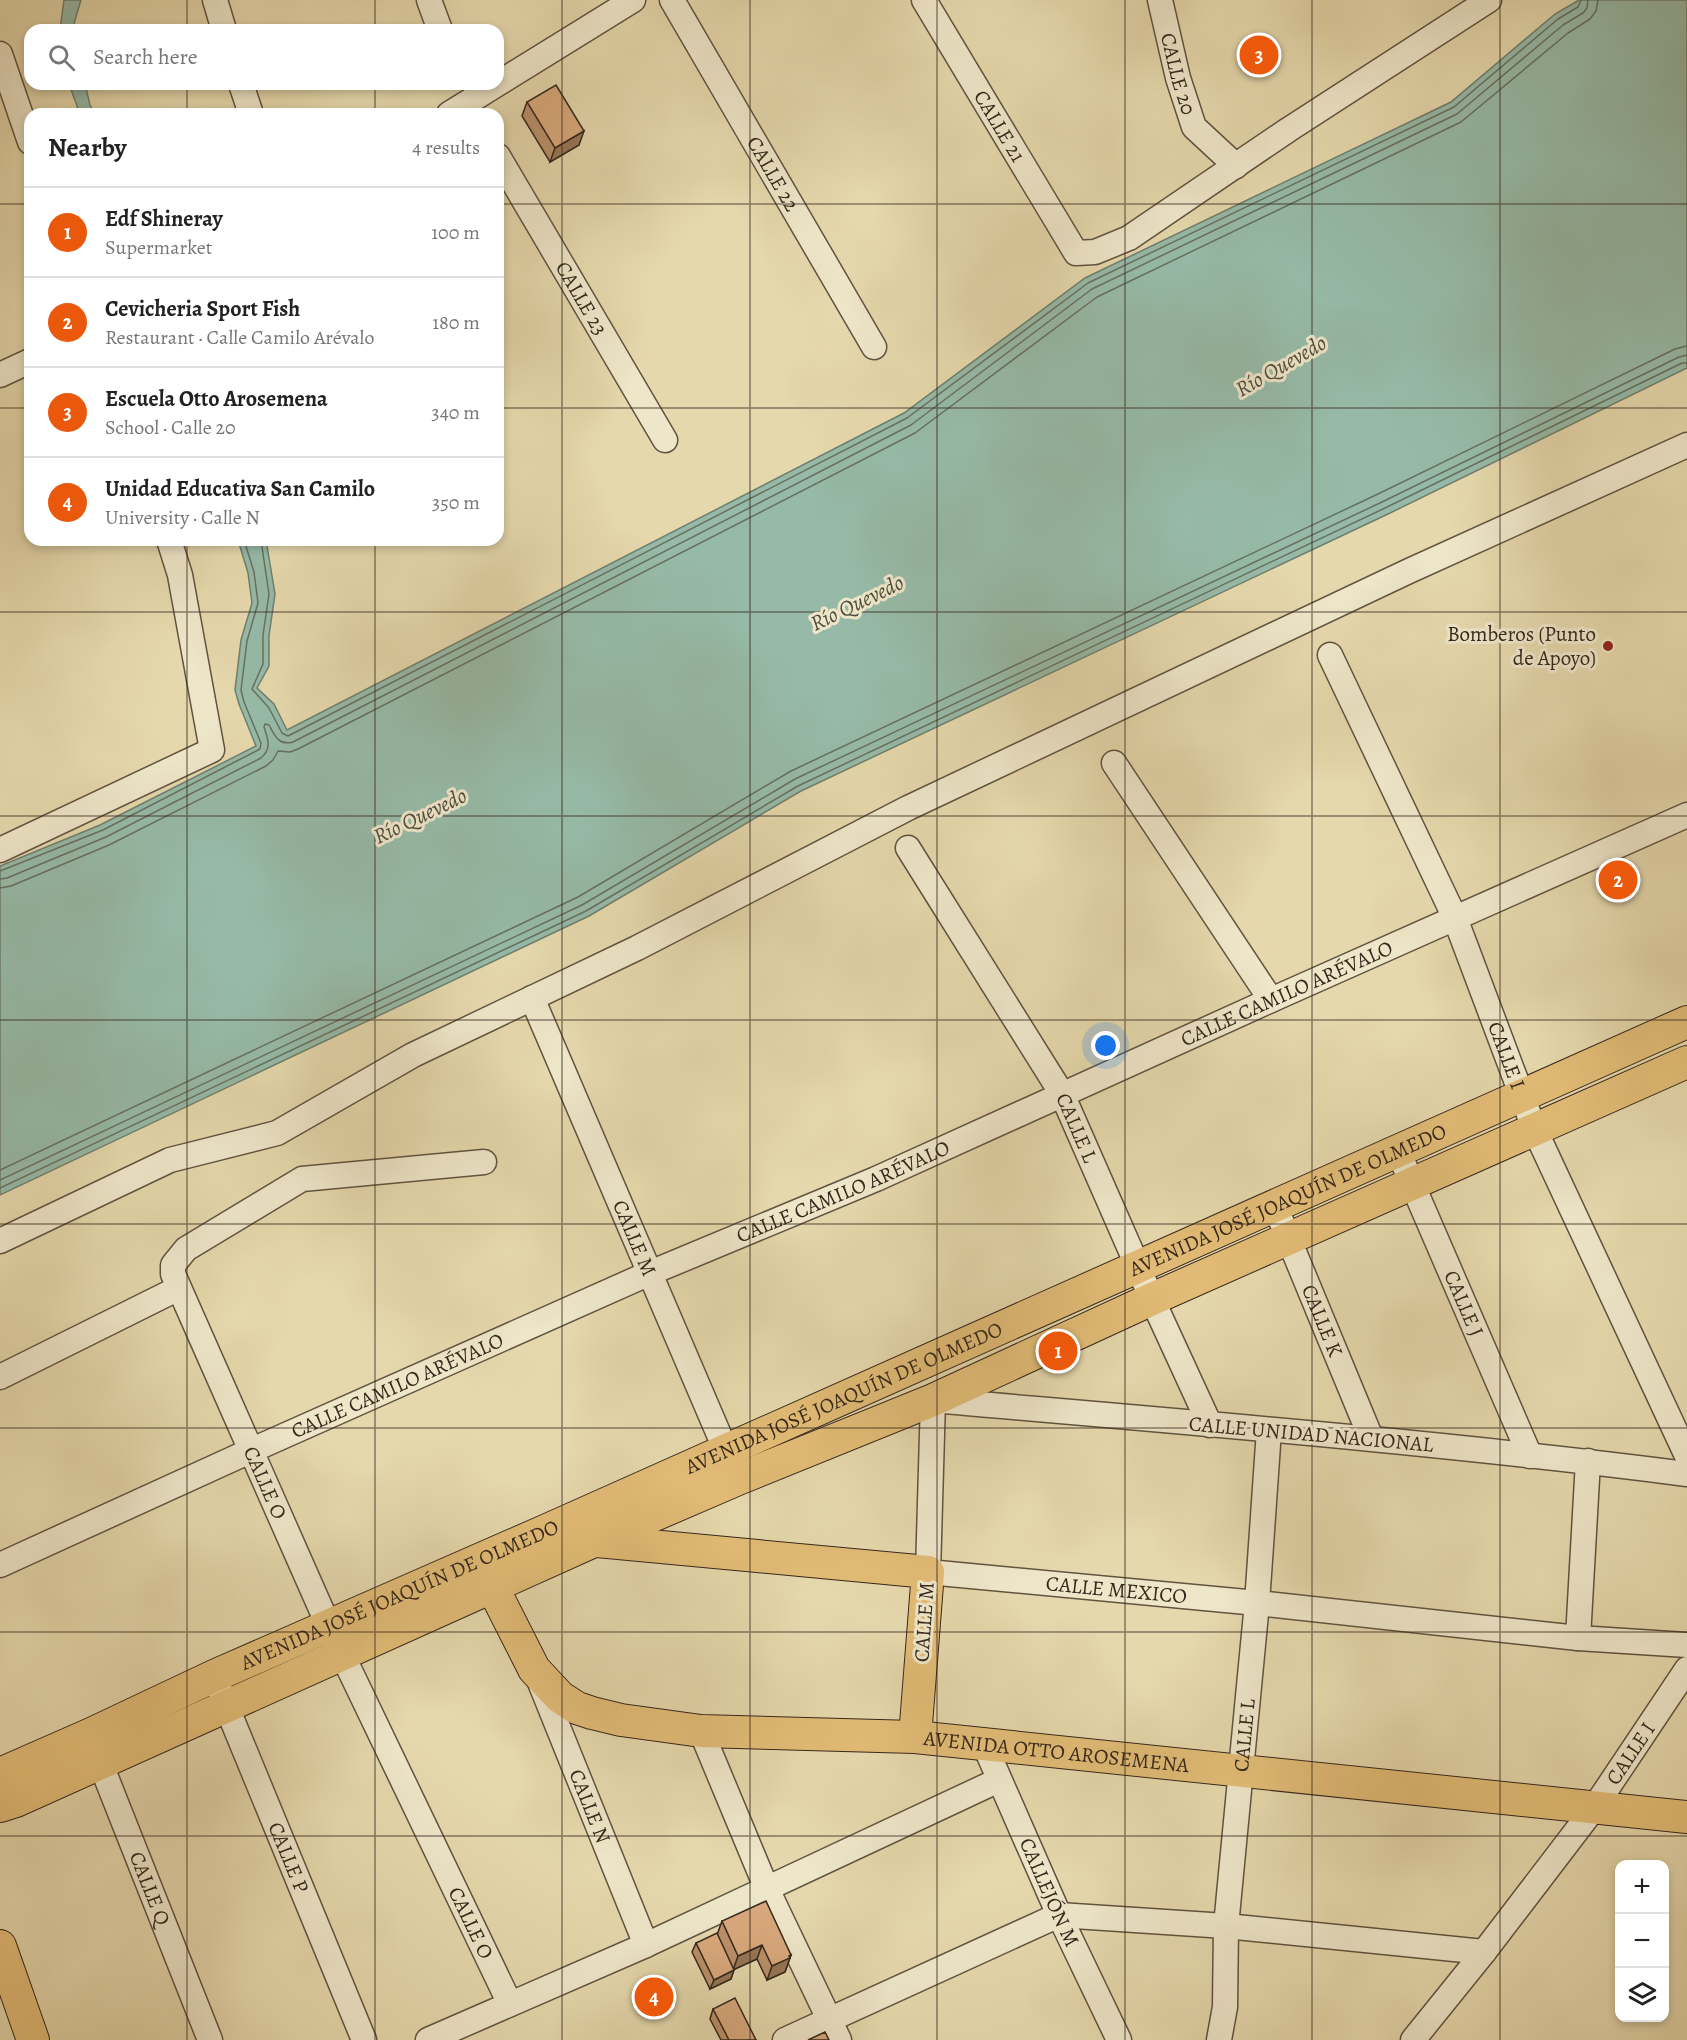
<!DOCTYPE html>
<meta charset="utf-8">
<style>
:root{--surface:#fff;--page:#f6f6f6;--text:#222;--muted:#767676;--line:#e0e0e0;--accent:#ea580c}
body{margin:0;font-family:Alegreya,serif;background:var(--page);color:var(--text)}
.controls{position:absolute;right:18px;bottom:18px;display:grid;overflow:hidden;border-radius:12px;box-shadow:0 3px 9px #0003}
.controls button{width:54px;height:54px;display:grid;place-items:center;padding:0;border:0;border-bottom:2px solid var(--line);background:var(--surface);color:var(--text);font:30px sans-serif}
.you{position:absolute;left:1106px;top:1046px;width:21px;height:21px;margin:-15px;border:4px solid #fff;border-radius:50%;background:#1a73e8;box-shadow:0 0 0 9px #1a73e833}
.badge{display:grid;place-items:center;width:39px;height:39px;border-radius:50%;background:var(--accent);color:#fff;font-size:20px;font-weight:700}
.pin{position:absolute;translate:-50% -50%;border:3px solid #fff;box-shadow:0 2px 6px #0006}
.list{margin:0;padding:0;list-style:none}
h2{display:flex;justify-content:space-between;align-items:center;height:78px;margin:0;padding:0 24px;font-size:26px}
h2 small{font-size:20px;font-weight:400;color:var(--muted)}
.list li{display:grid;grid-template-columns:39px 1fr auto;gap:18px;align-items:center;box-sizing:border-box;height:90px;padding:0 24px;border-top:2px solid var(--line)}
.list b{display:block;font-size:22px;white-space:nowrap}
.list p{margin:0;font-size:20px;white-space:nowrap;color:var(--muted)}
.list em{font-size:20px;font-style:normal;color:var(--muted)}
.icon{flex:none;width:33px;height:33px;fill:none;stroke:currentColor;stroke-width:2;stroke-linecap:round;stroke-linejoin:round}
.map{position:relative;flex:none;width:1687px;height:2040px;overflow:hidden}
.search{position:absolute;background:var(--surface);box-shadow:0 3px 9px #0003;left:24px;top:24px;width:480px;height:66px;display:flex;align-items:center;gap:15px;box-sizing:border-box;padding:0 21px;border-radius:18px;color:var(--muted);font-size:22px}
.panel{position:absolute;background:var(--surface);box-shadow:0 3px 9px #0003;left:24px;top:108px;width:480px;height:438px;border-radius:18px}
.map>svg:first-child{display:block}
.water{fill:#96baa7;stroke:#6f7f6f;stroke-width:1.5}
.lines{fill:none;stroke-linecap:round;stroke-linejoin:round}
.shore{stroke:#667062;stroke-width:1.5}
.minor-casing{stroke:#615340;stroke-width:27}
.major-casing{stroke:#35271c;stroke-width:34}
.minor{stroke:#eee6c9;stroke-width:24}
.major{stroke:#e2bc76;stroke-width:32}
.wall{fill:#b9906a;stroke:#35271c;stroke-width:1.5}
.shaded-wall{fill:#967656;stroke:#35271c;stroke-width:1.5}
.building{fill:#d7a87b;stroke:#35271c;stroke-width:1.5}
.grid{fill:none;stroke:#35271c;stroke-width:1.5;stroke-opacity:0.55}
.poi-dot{fill:#8f2418;stroke:#eee6c9;stroke-width:2}
.labels{text-anchor:middle;dominant-baseline:central;stroke-width:6;stroke-linejoin:round;paint-order:stroke}
.street-label{font-size:21px;fill:#35271c;stroke:#eee6c9}
.poi-label{font-size:21px;fill:#35271c;stroke:#eee6c9;text-anchor:end}
.water-label{font-size:22px;font-style:italic;fill:#4d4c3f;stroke:#eee6c9}
</style>
<div class="map">
<svg width="1687" height="2040" viewBox="0 0 1687 2040">
<rect width="100%" height="100%" fill="#e5d8ac"/>
<filter id="stains"><feTurbulence type="fractalNoise" baseFrequency=".00333" numOctaves="4"/><feColorMatrix values="0 0 0 0 .2 0 0 0 0 .09 0 0 0 0 .02 0 0 0 .5 -.17"/></filter>
<radialGradient id="worn" r=".72"><stop offset=".6" stop-color="#630" stop-opacity="0"/><stop offset="1" stop-color="#630" stop-opacity=".3"/></radialGradient>
<!-- water -->
<path class="water" d="M64,0h17l-9,30h-12z
M1579,0h108v368l-299,146 -587,277 -212,125 -589,279v-329l100,-41 156,-79 -17,-42 -4,-14 6,-50 11,-37 -4,-30 -10,-33h28l9,54 -6,42v30l-12,22 17,16 13,26 617,-317 181,-135 366,-176 104,-88z
M69,84h16l5,21 5,9h-15z"/>
<g class="lines">
<!-- shore -->
<path class="shore" d="M261,540l8,54 -6,41v29l-11,25 17,19 13,25 6,3 619,-318 181,-135 366,-176 104,-88 20,-12 3,-7
M0,871l103,-41 157,-81 1,-6 -17,-41 -3,-12 6,-49 11,-38 -4,-31 -10,-32
M0,879l7,-1 99,-41 155,-79c11,-9 7,-19 3,-31l1,-3 4,1c6,11 10,21 24,17l618,-317 181,-136 365,-175 106,-89 20,-12 4,-5 1,-8
M0,888l11,-2 98,-41 157,-79 7,-6 5,-9 12,1 8,-3 617,-316 182,-136 364,-175 107,-89 22,-14 6,-8 2,-11
M0,1170l578,-273 213,-126 587,-277 297,-145 12,-3
M0,1180l582,-275 213,-126 587,-277 297,-145 8,-2
M0,1188l586,-277 212,-125 587,-278 297,-145h5"/>
<!-- minor casing -->
<g class="minor-casing">
<g id="minor">
<path d="M215,0l9,30"/>
<path d="M429,0l11,30"/>
<path id="s1" d="M672,0l202,347"/>
<path id="s2" d="M924,0l152,253 19,-1 34,-14 159,-108 201,-130"/>
<path id="s3" d="M1160,0l18,78 16,49 42,39"/>
<path d="M0,54l30,88"/>
<path d="M241,84l10,30"/>
<path d="M449,114l184,-114"/>
<path id="s4" d="M498,156l167,284"/>
<path d="M0,375l30,-14"/>
<path id="s5" d="M1330,655l125,263 79,210 153,328"/>
<path d="M1114,763l157,237"/>
<path id="s6" d="M908,848l154,246 90,205 58,126"/>
<path d="M0,850l212,-100 -32,-175 -11,-35"/>
<path id="s7" d="M532,998l200,467"/>
<path id="s8" d="M1398,1151l132,305"/>
<path id="s9" d="M484,1162l-182,17 -116,70 -13,16v9l156,353 181,377"/>
<path id="s10" d="M1275,1206l96,232"/>
<path d="M0,1241l170,-81 107,-27 136,-78 224,-107 271,-140 501,-237 278,-126"/>
<path d="M0,1377l179,-89"/>
<path id="s11" d="M1687,1474c-250,-32 -502,-52 -754,-74l-5,172 329,31 321,35 109,7"/>
<path id="s12" d="M0,1565l250,-114 400,-178 226,-94 395,-179 416,-185"/>
<path d="M1578,1638l10,-177"/>
<path id="s13" d="M214,1676l150,364"/>
<path id="s14" d="M539,1680l107,265"/>
<path d="M701,1731l65,156 73,153"/>
<path id="s15" d="M984,1744l75,171 60,125"/>
<path id="s16" d="M94,1747l116,293"/>
<path d="M428,2040l218,-95 353,-165"/>
<path d="M785,2040l274,-125 167,11 258,26"/>
<path id="s17" d="M1219,2040l6,-33 1,-81 31,-323 12,-173"/>
<path id="s18" d="M1413,2040l71,-88 110,-144 93,-139"/>
</g>
</g>
<!-- major casing -->
<g class="major-casing">
<g id="major">
<path d="M597,1541l331,31 -13,165"/>
<path id="s19" d="M492,1586l42,83 26,28 17,11 15,5 29,7 80,11 214,6 772,80"/>
<path id="s20" d="M0,1774l89,-39 125,-59 331,-145 1142,-509"/>
<path d="M0,1806l16,-5 578,-260 144,-62 195,-79 219,-101 535,-237"/>
<path d="M0,1946l33,94"/>
</g>
</g>
<!-- minor -->
<use href="#minor" class="minor"/>
<!-- major -->
<use href="#major" class="major"/>
</g>
<!-- wall -->
<path class="wall" d="M527,102l52,43 -29,17 -28,-46z
M722,1921l69,34 -6,17 -18,8 -10,-21 -23,10 -3,10 -21,10 -18,-37 4,-9 21,-8z
M713,2009l43,31h-35l-11,-21z"/>
<!-- shaded-wall -->
<path class="shaded-wall" d="M584,131l-5,14 -29,17 5,-14z
M762,1945l-5,14 -24,11 5,-14z
M791,1955l-6,17 -18,8 5,-14z
M734,1970l-3,9 -21,10 4,-9z"/>
<!-- building -->
<path class="building" d="M556,85l28,46 -29,17 -28,-46z
M766,1901l25,54 -2,1 1,2 -18,8 -10,-21 -24,11 -16,-35z
M717,1933l17,37 -20,10 -18,-37z
M735,1998l21,42h-27l-16,-31z
M825,2032l4,8h-21z"/>
<!-- grid -->
<path class="grid" d="M187,0v30M375,0v30M562,0v2040M750,0v2040M937,0v2040M1125,0v2040M1312,0v2040M1500,0v2040M187,84v30M375,84v30M0,204h30M498,204h1189M0,408h30M498,408h1189M187,540v1500M375,540v1500M0,612h1687M0,816h1687M0,1020h1687M0,1224h1687M0,1428h1687M0,1632h1687M0,1836h1687"/>
<!-- markers -->
<circle class="poi-dot" cx="1608" cy="646" r="6"/>
<g class="labels">
<!-- street labels -->
<g class="street-label">
<text stroke="none"><textPath href="#s3" startOffset="76">CALLE 20</textPath></text>
<text stroke="none"><textPath href="#s2" startOffset="147">CALLE 21</textPath></text>
<text stroke="none"><textPath href="#s1" startOffset="201">CALLE 22</textPath></text>
<text stroke="none"><textPath href="#s4" startOffset="165">CALLE 23</textPath></text>
<text stroke="none"><textPath href="#s12" startOffset="1408">CALLE CAMILO ARÉVALO</textPath></text>
<text stroke="none"><textPath href="#s5" startOffset="438">CALLE I</textPath></text>
<text stroke="none"><textPath href="#s6" startOffset="327">CALLE L</textPath></text>
<text stroke="none"><textPath href="#s12" startOffset="922">CALLE CAMILO ARÉVALO</textPath></text>
<text stroke="none"><textPath href="#s20" startOffset="1410">AVENIDA JOSÉ JOAQUÍN DE OLMEDO</textPath></text>
<text stroke="none"><textPath href="#s7" startOffset="261">CALLE M</textPath></text>
<text stroke="none"><textPath href="#s8" startOffset="166">CALLE J</textPath></text>
<text stroke="none"><textPath href="#s10" startOffset="124">CALLE K</textPath></text>
<text stroke="none"><textPath href="#s12" startOffset="436">CALLE CAMILO ARÉVALO</textPath></text>
<text stroke="none"><textPath href="#s20" startOffset="924">AVENIDA JOSÉ JOAQUÍN DE OLMEDO</textPath></text>
<text transform="translate(1311 1434) rotate(5)">CALLE UNIDAD NACIONAL</text>
<text stroke="none"><textPath href="#s9" startOffset="576">CALLE O</textPath></text>
<text stroke="none"><textPath href="#s11" startOffset="1119">CALLE MEXICO</textPath></text>
<text stroke="none"><textPath href="#s20" startOffset="438">AVENIDA JOSÉ JOAQUÍN DE OLMEDO</textPath></text>
<text transform="translate(924 1622) rotate(-86)">CALLE M</text>
<text stroke="none"><textPath href="#s17" startOffset="306">CALLE L</textPath></text>
<text stroke="none"><textPath href="#s19" startOffset="634">AVENIDA OTTO AROSEMENA</textPath></text>
<text stroke="none"><textPath href="#s18" startOffset="360">CALLE I</textPath></text>
<text stroke="none"><textPath href="#s14" startOffset="136">CALLE N</textPath></text>
<text stroke="none"><textPath href="#s13" startOffset="196">CALLE P</textPath></text>
<text stroke="none"><textPath href="#s16" startOffset="152">CALLE Q</textPath></text>
<text stroke="none"><textPath href="#s15" startOffset="162">CALLEJÓN M</textPath></text>
<text stroke="none"><textPath href="#s9" startOffset="1062">CALLE O</textPath></text>
</g>
<!-- poi labels -->
<g class="poi-label">
<text x="1596" y="634">Bomberos (Punto<tspan x="1596" dy="24">de Apoyo)</tspan></text>
</g>
<!-- water labels -->
<g class="water-label">
<text transform="translate(1281 366) rotate(-30)">Río Quevedo</text>
<text transform="translate(857 603) rotate(-26)">Río Quevedo</text>
<text transform="translate(420 816) rotate(-26)">Río Quevedo</text>
</g>
</g>
<rect width="100%" height="100%" filter="url(#stains)"/>
<rect width="100%" height="100%" fill="url(#worn)"/>
</svg>
<div class="controls">
<button>+</button>
<button>−</button>
<button><svg class="icon" aria-label="layers" viewBox="0 0 24 24"><path d="M12 4l9 5-9 5-9-5zM3 14l9 5 9-5"/></svg></button>
</div>
<div class="you"></div>
<div class="pin badge" style="left:1058px;top:1351px">1</div>
<div class="pin badge" style="left:1618px;top:880px">2</div>
<div class="pin badge" style="left:1259px;top:55px">3</div>
<div class="pin badge" style="left:654px;top:1997px">4</div>
<div class="search"><svg class="icon" aria-label="search" viewBox="0 0 24 24"><circle cx="10" cy="10" r="6"/><path d="M15 15l6 6"/></svg>Search here</div>
<section class="panel">
<h2>Nearby<small>4 results</small></h2>
<ul class="list">
<li><span class="badge">1</span><div><b>Edf Shineray</b><p>Supermarket</p></div><em>100 m</em></li>
<li><span class="badge">2</span><div><b>Cevicheria Sport Fish</b><p>Restaurant · Calle Camilo Arévalo</p></div><em>180 m</em></li>
<li><span class="badge">3</span><div><b>Escuela Otto Arosemena</b><p>School · Calle 20</p></div><em>340 m</em></li>
<li><span class="badge">4</span><div><b>Unidad Educativa San Camilo</b><p>University · Calle N</p></div><em>350 m</em></li>
</ul>
</section>
</div>
